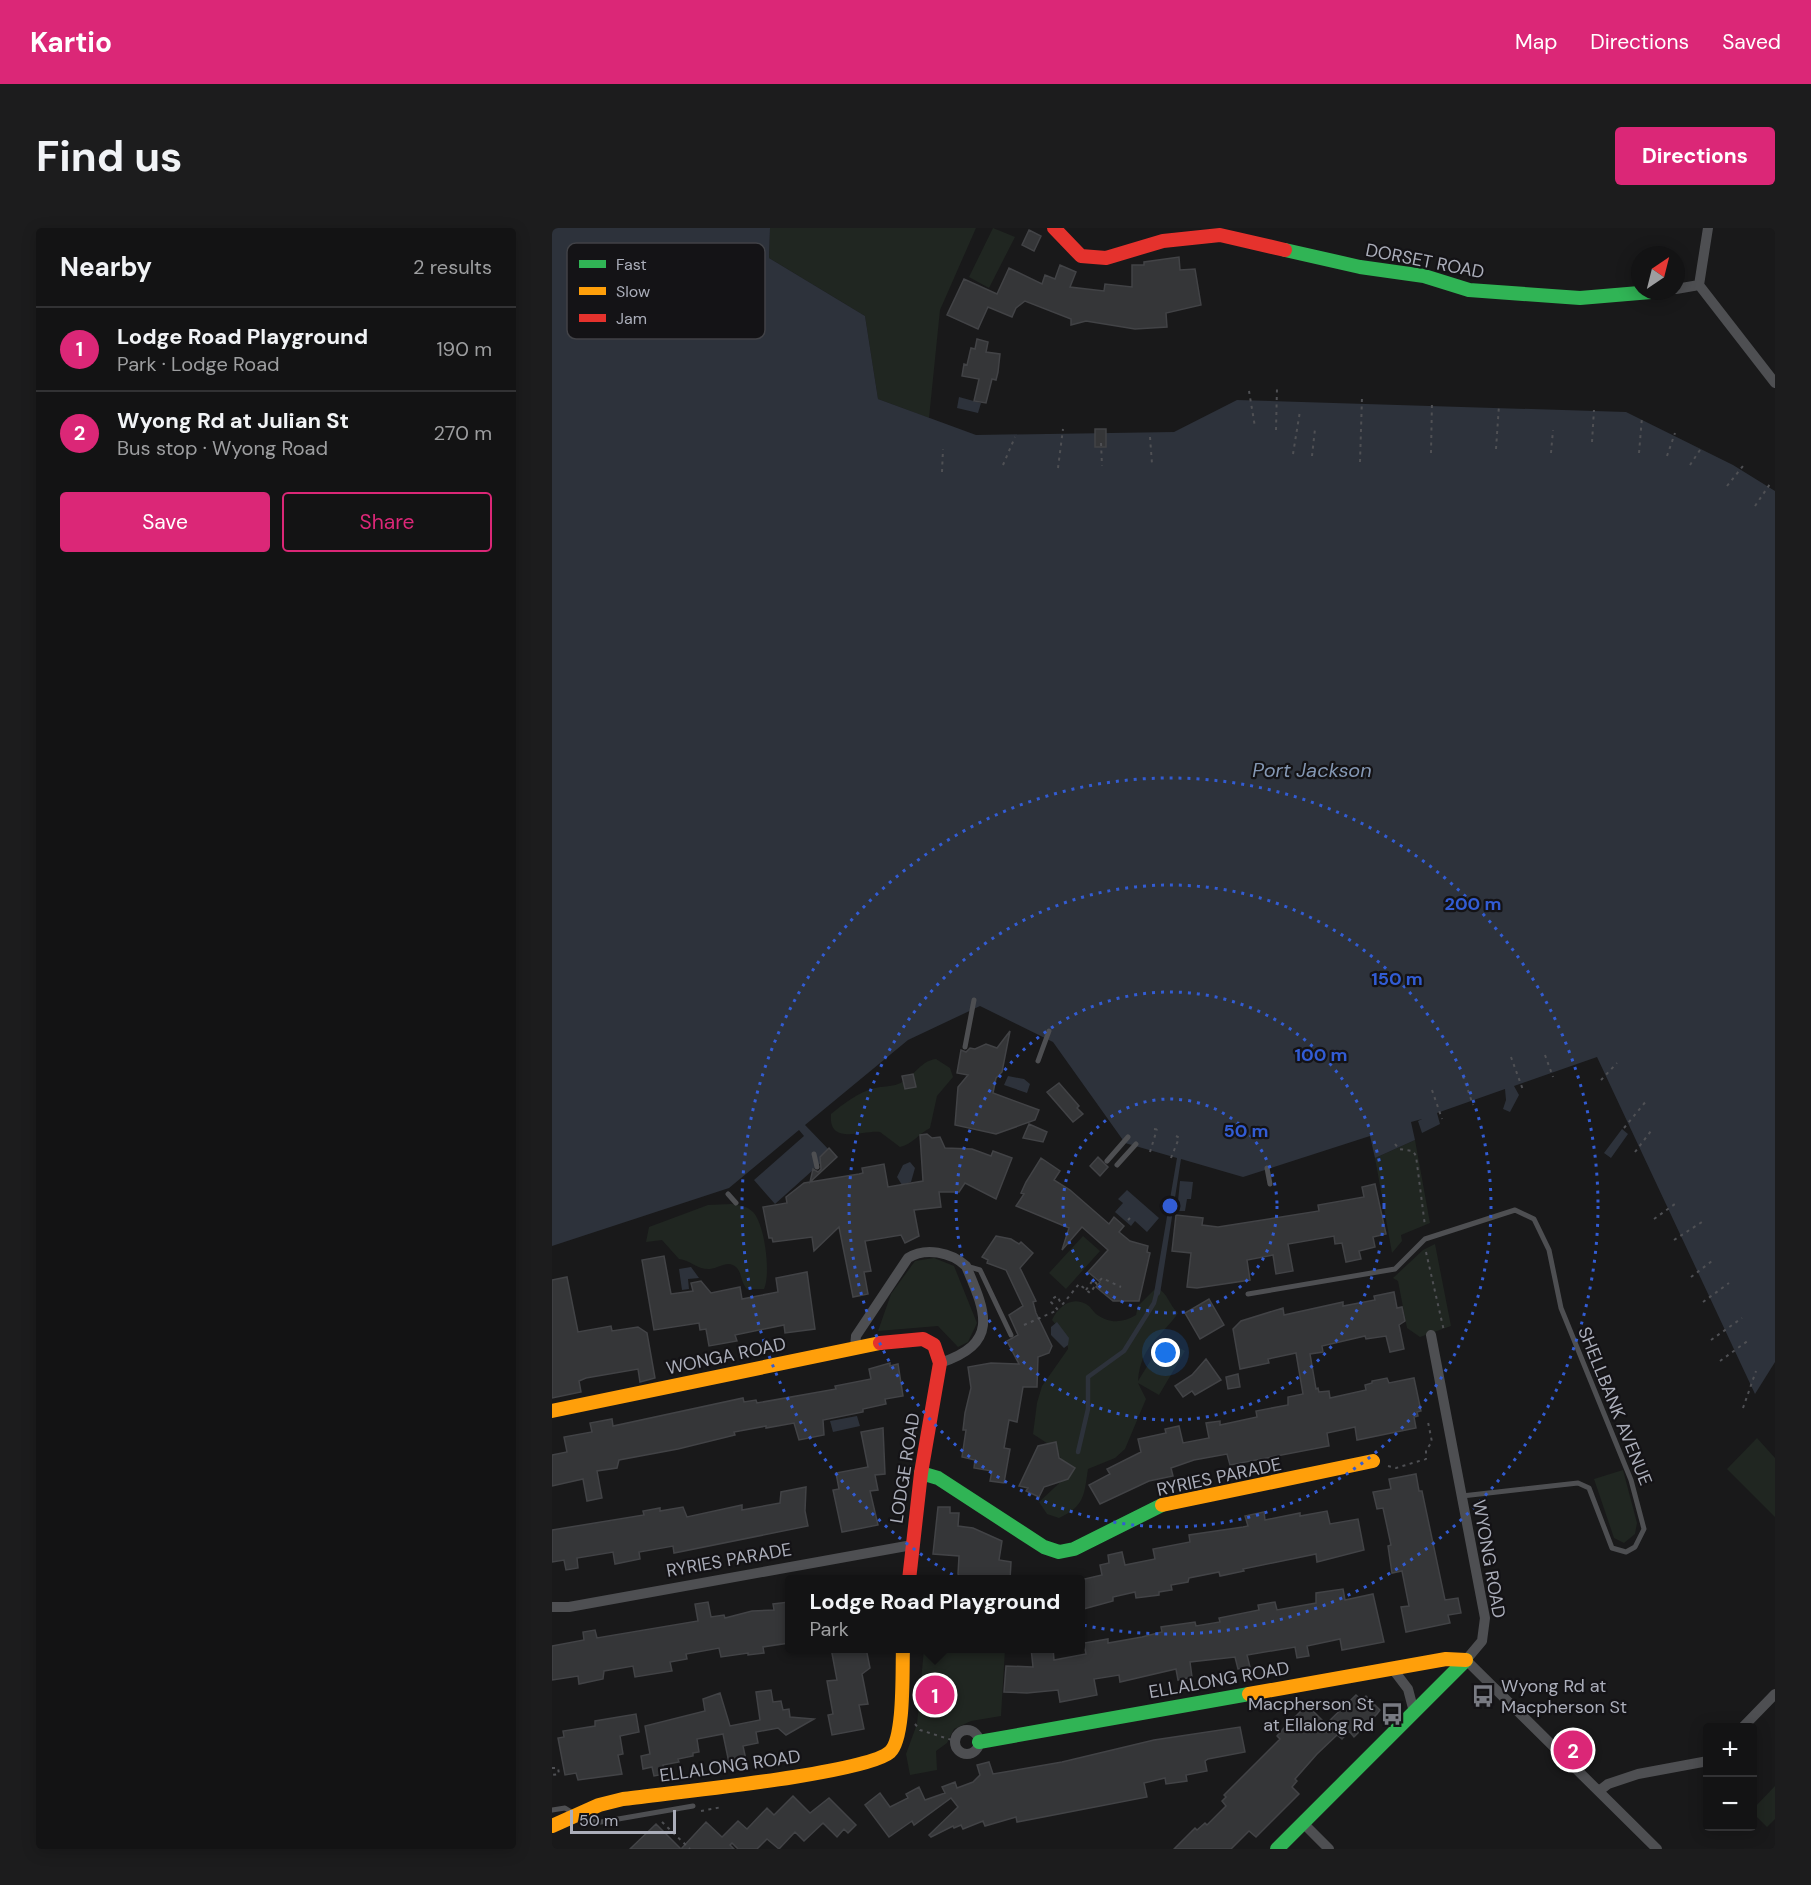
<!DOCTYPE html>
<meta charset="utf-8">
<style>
:root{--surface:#131314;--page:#1c1c1d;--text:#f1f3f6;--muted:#9d9ea0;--line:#323234;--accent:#db2777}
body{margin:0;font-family:"DM Sans",sans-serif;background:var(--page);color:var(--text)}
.controls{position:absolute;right:18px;bottom:18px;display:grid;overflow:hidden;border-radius:6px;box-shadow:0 3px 15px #0003}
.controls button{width:54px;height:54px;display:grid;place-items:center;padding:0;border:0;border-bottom:2px solid var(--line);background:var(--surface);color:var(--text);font:30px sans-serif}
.compass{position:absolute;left:1079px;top:18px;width:54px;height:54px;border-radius:50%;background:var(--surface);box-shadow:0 3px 15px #0003;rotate:35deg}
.scale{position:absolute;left:18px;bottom:15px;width:106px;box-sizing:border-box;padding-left:6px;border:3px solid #abaeba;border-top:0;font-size:16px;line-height:21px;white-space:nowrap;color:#abaeba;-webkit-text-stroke:4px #141316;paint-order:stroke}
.you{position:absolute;left:614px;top:1125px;width:21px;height:21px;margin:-15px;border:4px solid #fff;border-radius:50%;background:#1a73e8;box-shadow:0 0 0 9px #1a73e833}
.badge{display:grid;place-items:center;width:39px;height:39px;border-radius:50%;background:var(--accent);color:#fff;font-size:20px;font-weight:700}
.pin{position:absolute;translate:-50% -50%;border:3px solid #fff;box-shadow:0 2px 6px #0006}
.popup{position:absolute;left:233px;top:1347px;width:300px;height:78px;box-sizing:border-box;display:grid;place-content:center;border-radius:6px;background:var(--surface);filter:drop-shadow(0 2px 4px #0005);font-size:20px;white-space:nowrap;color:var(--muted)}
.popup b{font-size:22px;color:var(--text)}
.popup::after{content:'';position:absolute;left:50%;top:100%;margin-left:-12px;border:12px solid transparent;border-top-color:var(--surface)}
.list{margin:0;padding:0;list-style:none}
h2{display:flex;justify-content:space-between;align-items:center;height:78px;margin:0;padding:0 24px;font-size:26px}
h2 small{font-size:20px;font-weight:400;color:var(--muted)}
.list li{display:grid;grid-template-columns:39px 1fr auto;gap:18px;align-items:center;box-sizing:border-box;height:84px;padding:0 24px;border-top:2px solid var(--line)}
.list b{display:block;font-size:22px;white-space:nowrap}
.list p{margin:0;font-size:20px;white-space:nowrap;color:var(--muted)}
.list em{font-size:20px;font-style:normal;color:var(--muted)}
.actions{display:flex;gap:12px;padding:18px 24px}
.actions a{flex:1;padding:14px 0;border:2px solid var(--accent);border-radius:6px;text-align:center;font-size:21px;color:var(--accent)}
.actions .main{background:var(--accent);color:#fff}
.map{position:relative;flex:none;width:1223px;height:1621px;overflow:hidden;border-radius:6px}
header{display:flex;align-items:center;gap:36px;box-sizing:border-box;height:84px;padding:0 30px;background:var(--accent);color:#fff}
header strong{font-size:28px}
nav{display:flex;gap:33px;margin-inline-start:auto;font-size:21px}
.intro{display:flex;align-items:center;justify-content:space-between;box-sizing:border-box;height:144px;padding:0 36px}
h1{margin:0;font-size:42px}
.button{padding:15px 27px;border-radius:6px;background:var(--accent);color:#fff;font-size:21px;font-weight:700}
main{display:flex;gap:36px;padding:0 36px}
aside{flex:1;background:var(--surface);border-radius:6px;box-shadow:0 3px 15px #0003}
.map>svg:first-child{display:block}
.green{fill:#202621}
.water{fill:#2d323b}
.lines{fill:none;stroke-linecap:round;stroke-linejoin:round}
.stream{stroke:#2d323b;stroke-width:4.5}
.building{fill:#353638;stroke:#424346;stroke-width:1.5}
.path{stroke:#4f5054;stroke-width:2;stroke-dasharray:3 4.5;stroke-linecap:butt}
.lane{stroke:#4e4f52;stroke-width:5}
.street{stroke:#4e4f52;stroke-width:10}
.fast{stroke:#30b455;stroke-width:14}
.slow{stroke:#ff9f0a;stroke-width:14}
.jam{stroke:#e5322d;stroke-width:14}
.ring{fill:none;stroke:#325cd4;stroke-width:3;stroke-dasharray:3 6}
.labels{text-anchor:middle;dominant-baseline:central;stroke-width:4.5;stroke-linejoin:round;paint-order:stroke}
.street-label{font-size:18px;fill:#abaeba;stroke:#141316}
.poi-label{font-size:18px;fill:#abaeba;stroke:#141316;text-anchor:start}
.water-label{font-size:20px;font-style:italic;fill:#8497b3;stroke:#141316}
.key{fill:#141316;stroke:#414247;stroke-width:1.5}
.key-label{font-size:16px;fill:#abaeba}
.centre{fill:#325cd4;stroke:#141316;stroke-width:3}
.ring-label{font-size:18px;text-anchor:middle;font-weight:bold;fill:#325cd4;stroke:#141316;stroke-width:4.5;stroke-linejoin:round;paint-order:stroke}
</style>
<header>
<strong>Kartio</strong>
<nav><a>Map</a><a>Directions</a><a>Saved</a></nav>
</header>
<div class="intro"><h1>Find us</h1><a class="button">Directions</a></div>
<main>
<aside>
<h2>Nearby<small>2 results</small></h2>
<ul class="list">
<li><span class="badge">1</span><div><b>Lodge Road Playground</b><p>Park · Lodge Road</p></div><em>190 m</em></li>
<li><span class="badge">2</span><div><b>Wyong Rd at Julian St</b><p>Bus stop · Wyong Road</p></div><em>270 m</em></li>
</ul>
<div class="actions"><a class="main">Save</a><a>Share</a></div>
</aside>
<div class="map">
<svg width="1223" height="1621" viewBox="0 0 1223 1621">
<rect width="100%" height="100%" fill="#19191a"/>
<!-- green -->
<path class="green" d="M218,0h206l-36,82 -11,108 -51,-19 -13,-83 -96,-58z
M441,0l22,9 -26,51 -20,-11z
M384,831l14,9 3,9 -16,19 -7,32c-10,5 -19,17 -30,19l-20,-15c-18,-2 -52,14 -49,-18 12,-10 28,-22 44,-26 7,-2 16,-1 23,-4 15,-5 21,-23 38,-25z
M863,912l15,83 -29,12 1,6 -10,12 -17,-95z
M179,976c8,1 16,2 22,8 12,12 18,63 11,77h-17c-6,-6 -5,-15 -10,-21 -9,-9 -17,0 -27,1 -12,1 -20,-9 -31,-10l-17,-19 -16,2 3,-15 59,-22z
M531,1008l17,15 -34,38 -17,-16z
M883,1016l16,82 -31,11 -13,-9 -9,-47 -5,-3 30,-28z
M382,1030l20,8 23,57 -9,19 -10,5 -20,-21 -60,5 13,-37 24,-33z
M604,1060c11,3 13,17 22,25 -18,26 -37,32 -40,68l26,-42 21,12 -26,44 -21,-12 8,16 -21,50 -10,9 -27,11c-4,26 -3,37 -29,49l-12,-4 -8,-12 30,-28 -13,-25 -23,-15 4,-31 5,-17 26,-37 -1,-11 -15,-18c6,-13 19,-24 34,-16 4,2 7,7 10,10 14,10 26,9 40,1l2,-9z
M1205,1210l18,20v59l-48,-48z
M1071,1242l14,53 -2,11 -11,9 -10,-5 -20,-59z
M372,1421h81l-4,67 -30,5 -17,8 -7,14 -11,8 1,19 -27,5 -4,-21 11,-30z
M1223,1558v33l-8,8 -14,-14v-4z"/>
<!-- water -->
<path class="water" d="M0,0h218l-1,30 96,58 13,83 98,36 198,-3 63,-32 389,12 107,53 42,26v871l-20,32 -158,-337 -83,29 5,9 -9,17 -7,-3 3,-9 -1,-11 -68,24 3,11 -18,9 -4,-12 4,-2 -11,3 4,18 -40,18 -5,-22 -127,41 -62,-18 -21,135 -4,4 -2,-5 23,-135 -52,-15 -72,-101 -73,-36 -72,34 -103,85 27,28 -57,51 -21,-24 50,-44 -5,-6 -70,58 -177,58z
M407,169l22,6 -3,10 -21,-5z
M456,848l16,3 6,5 -3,9 -23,-8z
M1070,901l6,5 -17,24 -7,-5z
M358,934l5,6 -4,14 -9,3 -5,-8 6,-12z
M628,953l13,1 -2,17h-4l-2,12h-8z
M575,962l32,28 -12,14 -12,-11 -4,5 -16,-14 8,-9 -5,-4z
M139,1039l8,11 -11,1 1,10 -7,1 -3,-21z
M505,1094l12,16 -1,7 -4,3 -13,-13v-8z
M305,1188l3,10 -27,6 -3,-11z"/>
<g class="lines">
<!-- stream -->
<path class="stream" d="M526,1224l10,-43v-32l36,-26 30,-48 3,-12"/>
</g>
<!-- building -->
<path class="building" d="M477,2l12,6 -7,15 -12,-6z
M627,29l1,13 15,-1 6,36 -35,8 1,14 -32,2 -49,-8 -15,4v-6l-46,-18 -9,7 -4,9 -24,-10 -10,22 -31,-14 17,-36 33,15 12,-26 33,16 3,-9 10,4 5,-14 16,7 -6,15 34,4 1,-7 27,3v-22h12v-3z
M425,111l11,3 -2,10 14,2 -2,18 -2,8 -4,-1 -6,24 -12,-2 5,-22 -17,-3 2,-12 3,1 3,-13 1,-4 4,1z
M543,201h11v18h-11z
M458,803l-8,41 -6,6 -3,15 46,17 -4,10 -39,14 -41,-9 3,-38 10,-12 -11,-2 4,-23 5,2 4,-4 5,1 11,-5 11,4z
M361,846l3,13 -11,2 -3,-13z
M507,855l20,23 -2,2 6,6 -10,8 -26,-30z
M477,896l18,8 -4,10 -20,-4z
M375,906l5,4 8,-1 5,11 27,1 19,7 2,-5 19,7 -16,41 -31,-16 -6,9h-20l2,15 -27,3 5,26 -14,7 -4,-8 -36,6 6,30 -7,1 4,22 -15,3 -14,-70 -25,24 -2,-14 -39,5 -1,-4h-3l-6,-31 24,-4 -1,-6 18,-14 55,-9 4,-1 -1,-5 22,-4 4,23 35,-6 -3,-46z
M277,920l8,9 -27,25 3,-13 5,3 3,-3 -1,-12z
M546,929l10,10 -8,9 -10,-10z
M489,930l19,13 -6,9 16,10 39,34 5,-7 10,9 -5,6 11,9 18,5 -1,6 3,1 -11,48h-26l-17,-14 4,-5 -12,-10 20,-22 -26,-23 -20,23 7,-22 -53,-22 8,-12 -3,-1 5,-11z
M823,956l11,50 -13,3 2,10 -16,4 2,8 -15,3 -4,-19 -7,1 -1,-8 -46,8 5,27 -17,3 -3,-19 -26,5 3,20 -53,8 -10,-1 4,-34 -19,-2 4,-36 27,3 -1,7 16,2 101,-16 -1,-6 46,-8 -2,-10z
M444,1008l15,3 8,5 2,-2 12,11 -13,15 16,33 -3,1 3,11 16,33 -3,7 -11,4 -1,30h-14l-6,35 -8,-2 -5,28 6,1 -6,34 -14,-2 2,-10 -18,-3 1,-8 -13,-3 4,-27h-3l2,-17 6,-25 -3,-21 23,-4 28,1 -12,-23 11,-6 -9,-20 14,-9 -17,-36 -19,-7 1,-3 -6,-3z
M112,1028l7,38 22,-3 -2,-8 10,-2 10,12 29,-6 2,12 36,-7 -2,-14 31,-6 8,57 -30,4 -1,-8 -49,10 2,6 -28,5 -3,-17 -6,1 -1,-7 -45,7 -12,-70z
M15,1049l11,55 33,-6 1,5 26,-4 9,6 8,45 -15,4 -2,-13 -52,9 -7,3 2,11 -29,6v-118z
M842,1064l3,16 5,-1 3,14 -6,4 5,24 -14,3 -4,-16 -20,3 -1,-3 -43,10 1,6 -13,2 6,35 2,-1 1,4 10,-1 1,7 36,-8 -1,-5 7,-2v-2l15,-3 2,5 25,-5 7,33 -4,1 1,4 -4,1 2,11 -59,12 -2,-13 -28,6 2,13 -99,19 -3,-11 -33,6 -23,8 2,8 -24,5 -49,23 -11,-19 21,-11 -3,-5 34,-17 -3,-13 28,-6 -1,-4 14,-3 4,17 26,-5 -3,-15 14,-2v4l37,-8 -1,-6 32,-6v-8l15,-3 -7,-41 -28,6 1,4 -29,6 -7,-40 8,-8 42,-13 1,7 59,-13v4l32,-6 -1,-4z
M657,1071l15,26 -24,14 -15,-26z
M654,1131l15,21 -26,15 -3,-4 -9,6 -8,-11 17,-11z
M338,1135v3l8,-2 5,32 -18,3 1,5 -23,5v3l-40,8 1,15 -25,5 -5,-17 -28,5v-2l-32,6 1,3 -57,14 -59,11 -2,8 -20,3 5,27 -15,3 -4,-22 -31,7v-31l15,-3 -3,-15 28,-5 -2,-9 22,-4 1,7 130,-28 1,4 12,-2 1,3 79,-14 -1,-3 36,-7 -2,-10z
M686,1146l2,13 -12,2 -2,-12z
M331,1200l2,46 -10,1 3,15 -8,1 8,34 -36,7 -9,-42 6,-1 -3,-16 32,-6 -7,-35z
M504,1214l3,16 16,10 -7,11 -24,8 -5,10 -13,-6 2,-3 -9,-2 19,-40z
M864,1246l3,17h3l23,109 13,-2 3,15 -13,2 2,8 -44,9 -5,-25 8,-1 -7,-35 -10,2 -4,-27 3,-1 -8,-37 -6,1 -4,-17 18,-3 -2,-10z
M254,1259l-1,24 3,15 -134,27 -1,-7 -34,6 1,7 -25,5 -2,-12 -36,6 1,10 -12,2 -2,-10 -12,2v-32l92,-15 -1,-4 17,-3v3l23,-4 4,10 55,-12v5l38,-7 1,-11z
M386,1279h12v6h9l-1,13 15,2 29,13 -3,19 12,2 -1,18 -50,-3 -2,-3 1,-18 -26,-2z
M775,1283l3,13 28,-5 6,31 -47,12 -1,-8 -73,15 1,2 -24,5 -1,-4 -30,6 -1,4 -17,3 1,5 -13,2v3l-23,3 -1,-6 -22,5v4l-33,9v-30l22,-5 -2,-10 9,-2 -1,-8 14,-3 3,13 30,-6 -2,-10 37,-7 -1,-7 54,-8 5,-1 -3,-10 19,-4 1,8 35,-7v3z
M791,1361l2,11 28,-6 11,48 -42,8 -2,-11 -33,7 2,10 -12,2 -2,-11 -48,8 3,12 -12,2 -3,-12 -45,5 2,15 -14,3 -2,-11 -56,13 -1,-7 -25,4 3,16 -37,7 -2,-12 -31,3 -23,-1 2,-26 27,1 -2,-19h22l1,12 32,-6 -2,-11 24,-4v4l34,-6 20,-5 -1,-5 34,-5 1,4 24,-4 -1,-4 40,-8 -1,-5 17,-3 2,8 39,-7v-10z
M156,1374l3,15 13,-2 1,3 27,-7 22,-1 -1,-6 16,-2v41l-26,4 1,6 -16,2v-2l-27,4 -2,-9 -33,6 1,5 -17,3 2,9 -37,6 -2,-11 -29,5 -1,8 -24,5 -1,-8 -26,4v-34l32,-6 -1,-8 12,-2 2,8 101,-17 -3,-17z
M279,1420h35l4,20 -8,6 6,30 -9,1 5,24 -32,6 -4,-20 5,-1 -6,-33 10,-1z
M219,1462l2,12 8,-1 2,9 6,-1 1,8 24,2 -28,16 -8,-7 -22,4 2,11 -15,3 3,14 -17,3 -6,-29 -26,5 2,13 -6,1v3l-15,3 1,3 -16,3 2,9 -11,2 -2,-9 -9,2 -2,-13 9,-2 -5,-28 60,-15 -2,-12 17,-6 10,33 30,-6 -4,-28z
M804,1467l6,5 4,-4 14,14 -3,4 -23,23 -5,-6 -7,8 -5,-4 -20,19 -22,25 2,2 -5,6 7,7 -43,43 -7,-6 -18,18h-57l21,-21 2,2 8,-7 2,2 19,-19 -4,-5 4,-4 -2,-2 56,-56 -3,-3 6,-7 24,-24 19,19z
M84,1486l3,18 -19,4 3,18 -5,1 4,19 -44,6 -2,-7 -11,2 -7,-37 6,-1 -1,-6 32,-5v-5z
M688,1499l5,25 -37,7 -3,2 2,10 -21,4 1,6 -21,3 -1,-6 -21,5 3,14 -130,25 -1,-5 -31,9 -2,-5 -20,8 -2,-4 -7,3 -1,-2 -22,11 -2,-2 29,-28 -7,-9 -37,27 -2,-4 -23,16 -24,-32 15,-12 10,14 18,-9 -2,-4 13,-7 6,13 20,-7 -3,-6 13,-5 2,6 16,-6 7,-7 -3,-10 12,-3 4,12 69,-12 92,-22z
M241,1568l17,17 19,-15 27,27 -8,8 -4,-4 -7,8 -14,-14 -19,18 -9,-9 -16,17 -12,-10 -10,10h-19l-6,-6 -2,2 4,4h-104l26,-25 25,25 25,-27 16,15 16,-16 9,8 20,-21 7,7z"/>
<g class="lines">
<!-- path -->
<path class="path" d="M697,163l6,36
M724,202l1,-42
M598,209l2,27
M1040,214l2,-32
M549,215l1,23
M944,221l3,-44
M879,225l1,-52
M999,225l2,-23
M1087,225l3,-36
M741,226l7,-43
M760,228l3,-27
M1115,228l8,-23
M808,234l2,-65
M451,237l12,-28
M1138,237l12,-18
M506,240l5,-39
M390,244l1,-23
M1175,258l16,-20
M1203,278l15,-22
M993,827l8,22
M959,829l12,33
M911,848l10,29
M1049,852l16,-17
M880,862l10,29
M1072,900l23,-28
M602,901l7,1
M624,908l6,3
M843,916l4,5 14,2 3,5 9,70
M598,924l7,-23
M1083,924l16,-21
M619,930l8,-20
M1102,991l21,-15
M576,992l2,-2
M1122,1012l28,-18
M874,1024l18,79
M1139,1049l21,-16
M534,1062l7,-10 4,4 5,-6 19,9
M1151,1074l26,-19
M472,1097l34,-15 -7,-8 1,-3 5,-3 5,9 17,-21 11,9 5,-7
M1159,1112l31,-22
M1168,1133l29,-21
M1191,1180l13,-37
M836,1238l8,2 30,-9v-9l6,-8 -4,-20
M363,1496l5,6 35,11
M0,1540h6l1,6 -7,1
M149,1583l21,-4
M110,1594l28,27"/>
<!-- lane -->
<path class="lane" d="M413,819l9,-47
M486,833l11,-30
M262,926l3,13
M555,933l21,-24
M565,937l19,-21
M715,940l3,16
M176,966l8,9
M414,1038l14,4 31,65
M696,1066l147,-25 30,-30 90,-29 19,9 15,31 12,58 70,172 13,49 -9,18 -9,5 -14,-4 -23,-60 -11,-5 -116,13
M0,1582l13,-2 8,5
M29,1590l5,3 15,1 92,-16"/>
<!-- street -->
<path class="street" d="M1147,57l76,98
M1147,57l9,-57
M1124,61l23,-4
M879,1107l54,283 -3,23 -16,19 191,189
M303,1119l1,-11 52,-78c17,-11 43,-6 58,8 20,47 34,77 -26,97
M0,1379h17l343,-62
M840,1440l16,21 6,23
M1190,1500l33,-34
M403 1514a12 12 0 1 1 24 0a12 12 0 1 1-24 0Z
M1047,1563l9,-7 30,-10 70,-13
M751,1595l26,26"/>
<!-- fast -->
<path class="fast" d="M733,22l75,17 64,9 45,14 111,8 83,-7
M369,1245l17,5 106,69 15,5 15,-3 88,-44
M427,1514l270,-48
M725,1621l189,-189"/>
<!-- slow -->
<path class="slow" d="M0,1183l328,-68
M610,1277l211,-44
M697,1466l197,-35 20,1
M0,1598l47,-21 24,-6c44,-6 242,-25 267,-47 15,-14 12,-83 13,-104"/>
<!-- jam -->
<path class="jam" d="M502,0l27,28 25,2 57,-17 57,-6 65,15
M328,1115l43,-4 11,6 6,18 -19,110 -12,107"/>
</g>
<!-- distance rings -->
<g class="ring">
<circle cx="618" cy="978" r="107"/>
<circle cx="618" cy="978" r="214"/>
<circle cx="618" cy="978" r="321"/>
<circle cx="618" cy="978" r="428"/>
</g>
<!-- icons -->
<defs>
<g id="bus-bare" transform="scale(1.8)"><path d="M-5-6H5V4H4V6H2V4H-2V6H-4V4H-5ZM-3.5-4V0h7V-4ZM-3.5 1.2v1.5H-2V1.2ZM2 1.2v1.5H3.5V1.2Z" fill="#787a82" stroke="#141316" stroke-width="2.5" paint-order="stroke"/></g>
</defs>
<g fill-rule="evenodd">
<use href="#bus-bare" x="931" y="1468"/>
<use href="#bus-bare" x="840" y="1486"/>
</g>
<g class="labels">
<!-- street labels -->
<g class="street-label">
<text transform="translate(873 33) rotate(11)">DORSET ROAD</text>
<text transform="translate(174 1128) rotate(-12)">WONGA ROAD</text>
<text transform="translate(1063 1178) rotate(68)">SHELLBANK AVENUE</text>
<text transform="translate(353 1240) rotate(-81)">LODGE ROAD</text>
<text transform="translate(667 1249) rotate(-12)">RYRIES PARADE</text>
<text transform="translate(937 1331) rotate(80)">WYONG ROAD</text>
<text transform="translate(177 1332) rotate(-10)">RYRIES PARADE</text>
<text transform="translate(667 1452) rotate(-10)">ELLALONG ROAD</text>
<text transform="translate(178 1538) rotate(-8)">ELLALONG ROAD</text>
</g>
<!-- poi labels -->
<g class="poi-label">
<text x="949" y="1458">Wyong Rd at<tspan x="949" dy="21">Macpherson St</tspan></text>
<text x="822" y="1476" text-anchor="end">Macpherson St<tspan x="822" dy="21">at Ellalong Rd</tspan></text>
</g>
<!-- water labels -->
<g class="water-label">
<text x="760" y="542">Port Jackson</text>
</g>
</g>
<!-- legend -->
<rect x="15" y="15" width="198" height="96" rx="9" class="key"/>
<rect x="27" y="32" width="27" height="8" fill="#30b455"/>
<rect x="27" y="59" width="27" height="8" fill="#ff9f0a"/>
<rect x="27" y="86" width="27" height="8" fill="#e5322d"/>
<g class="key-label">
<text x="64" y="42">Fast</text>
<text x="64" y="69">Slow</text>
<text x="64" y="96">Jam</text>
</g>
<circle cx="618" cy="978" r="9" class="centre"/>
<g class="ring-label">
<text x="921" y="682">200 m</text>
<text x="845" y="757">150 m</text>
<text x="769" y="833">100 m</text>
<text x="694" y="909">50 m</text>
</g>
</svg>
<div class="controls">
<button>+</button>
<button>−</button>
</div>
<svg class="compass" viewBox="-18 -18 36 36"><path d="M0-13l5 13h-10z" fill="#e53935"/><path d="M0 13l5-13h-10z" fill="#9d9ea0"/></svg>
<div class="scale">50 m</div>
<div class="you"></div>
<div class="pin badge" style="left:383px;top:1467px">1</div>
<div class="popup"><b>Lodge Road Playground</b>Park</div>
<div class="pin badge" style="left:1021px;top:1522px">2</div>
</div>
</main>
